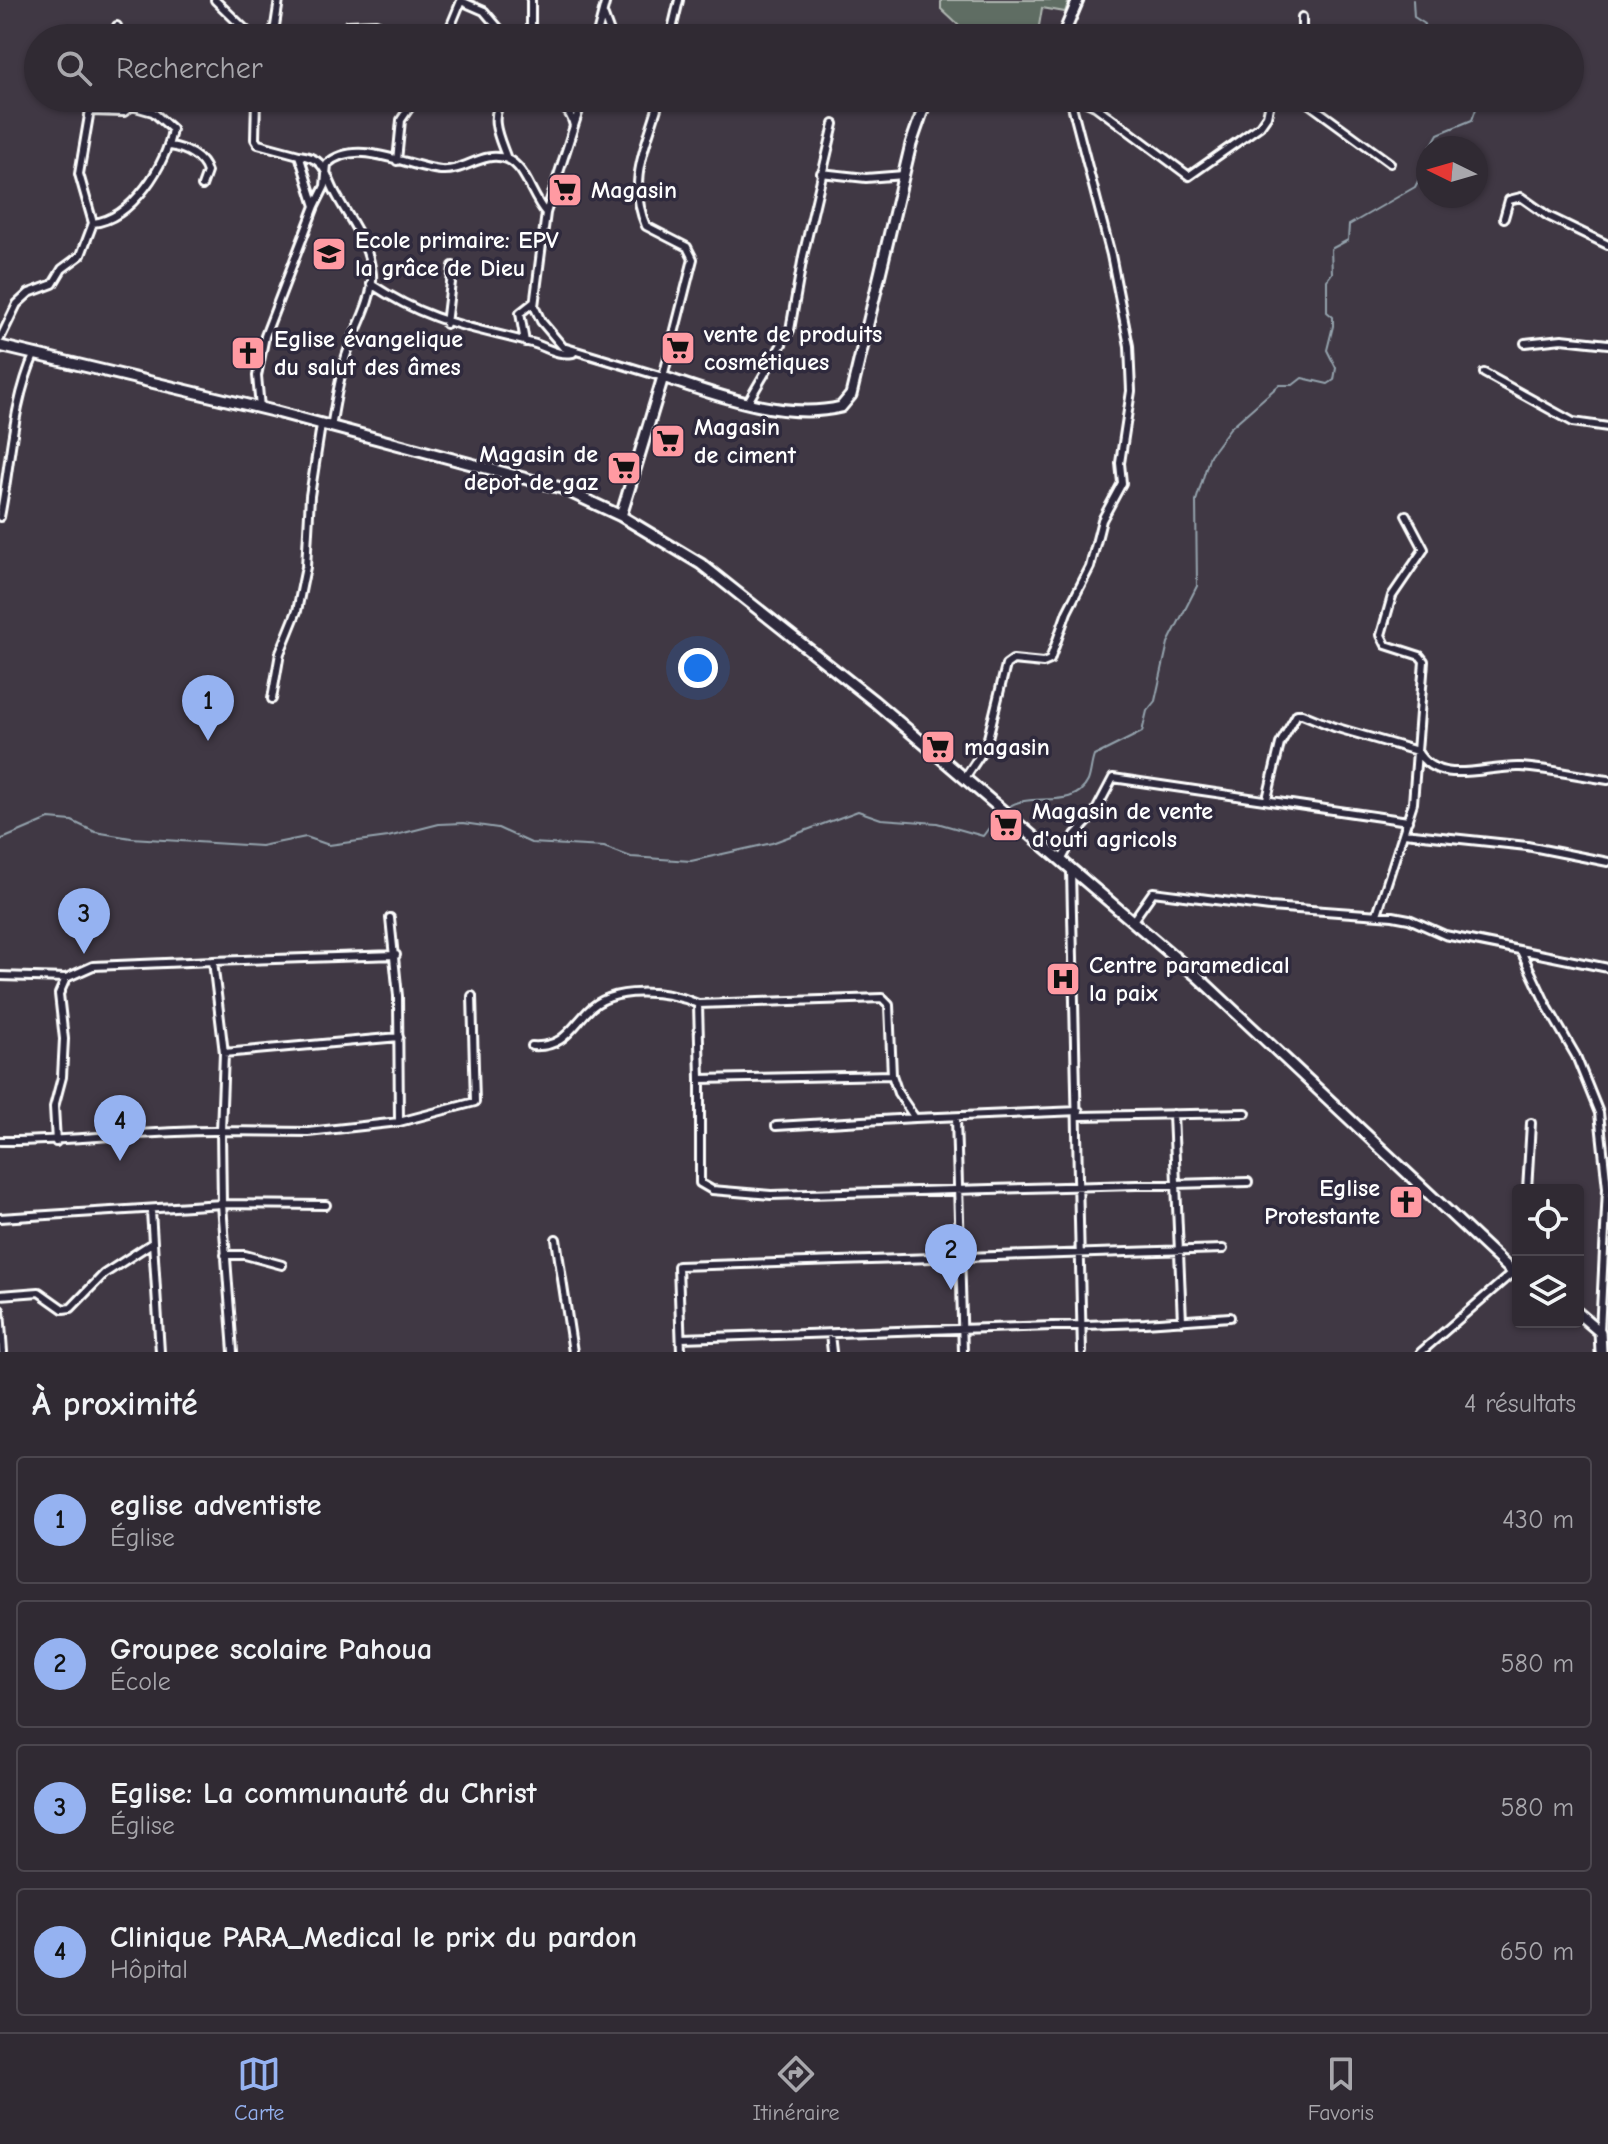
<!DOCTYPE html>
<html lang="fr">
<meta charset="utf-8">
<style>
:root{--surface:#302a33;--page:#3c363f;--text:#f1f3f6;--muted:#a8a7ac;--line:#4b464e;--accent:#95b2f1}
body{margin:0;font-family:"Comic Neue",sans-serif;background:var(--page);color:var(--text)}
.controls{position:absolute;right:24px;bottom:24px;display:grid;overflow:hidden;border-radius:8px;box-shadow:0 2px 6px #0004}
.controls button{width:72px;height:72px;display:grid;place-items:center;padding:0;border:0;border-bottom:2px solid var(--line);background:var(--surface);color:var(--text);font:40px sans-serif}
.compass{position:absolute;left:1416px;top:136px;width:72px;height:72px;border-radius:50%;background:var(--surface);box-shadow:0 2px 6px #0004;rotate:275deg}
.you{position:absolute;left:698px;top:668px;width:28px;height:28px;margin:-20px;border:6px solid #fff;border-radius:50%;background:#1a73e8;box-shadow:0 0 0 12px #1a73e833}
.badge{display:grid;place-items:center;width:52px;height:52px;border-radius:50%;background:var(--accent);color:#111;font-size:26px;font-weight:700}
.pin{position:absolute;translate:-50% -66px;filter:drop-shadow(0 2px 4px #0008)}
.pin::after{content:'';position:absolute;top:42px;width:28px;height:24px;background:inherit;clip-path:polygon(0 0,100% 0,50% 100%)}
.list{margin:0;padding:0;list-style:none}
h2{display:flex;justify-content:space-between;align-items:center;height:104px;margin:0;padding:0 32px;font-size:34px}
h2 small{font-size:26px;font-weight:400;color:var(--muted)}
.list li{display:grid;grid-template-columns:52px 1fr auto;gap:24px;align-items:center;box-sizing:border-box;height:128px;margin:0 16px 16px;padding:0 16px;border:2px solid var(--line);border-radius:8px}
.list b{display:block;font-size:30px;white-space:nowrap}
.list p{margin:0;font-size:26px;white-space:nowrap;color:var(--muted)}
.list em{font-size:26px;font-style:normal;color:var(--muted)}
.icon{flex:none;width:44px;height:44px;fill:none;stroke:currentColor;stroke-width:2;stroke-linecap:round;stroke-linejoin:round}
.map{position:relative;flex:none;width:1608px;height:1352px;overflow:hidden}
.search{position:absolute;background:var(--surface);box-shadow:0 2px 6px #0004;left:24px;right:24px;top:24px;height:88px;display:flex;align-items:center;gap:20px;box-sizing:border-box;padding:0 28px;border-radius:44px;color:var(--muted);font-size:30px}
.sheet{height:680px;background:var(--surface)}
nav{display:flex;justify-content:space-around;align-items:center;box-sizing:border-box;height:112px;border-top:2px solid var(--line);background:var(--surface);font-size:22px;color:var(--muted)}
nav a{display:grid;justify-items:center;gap:4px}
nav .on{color:var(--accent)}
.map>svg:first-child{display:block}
.green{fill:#5f6d63;stroke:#afb6b1;stroke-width:2}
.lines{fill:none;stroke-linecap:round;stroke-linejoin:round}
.stream{stroke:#94a3ad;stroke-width:2}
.street-casing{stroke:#fff;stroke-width:12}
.secondary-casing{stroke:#fff;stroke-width:15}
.street{stroke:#2f2a3d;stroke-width:6}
.secondary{stroke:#2f2a3d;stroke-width:9}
.labels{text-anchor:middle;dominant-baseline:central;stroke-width:7;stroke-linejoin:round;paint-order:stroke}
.poi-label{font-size:24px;font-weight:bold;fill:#fff;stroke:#2f2a3d;text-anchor:start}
</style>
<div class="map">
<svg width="1608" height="1352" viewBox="0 0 1608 1352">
<rect width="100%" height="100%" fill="#403844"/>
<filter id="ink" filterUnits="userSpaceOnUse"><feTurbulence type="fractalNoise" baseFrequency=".0125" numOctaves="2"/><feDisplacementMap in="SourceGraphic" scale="16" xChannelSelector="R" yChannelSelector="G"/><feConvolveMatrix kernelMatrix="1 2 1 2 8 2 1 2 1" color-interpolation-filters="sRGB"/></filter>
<g filter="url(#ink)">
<!-- green -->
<path class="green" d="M941,0h128l-4,12 -23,-4 -5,30h-65l-31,-29z"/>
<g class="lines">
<!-- stream -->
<path class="stream" d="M1413,0l1,17 11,7 -5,14
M1436,98l5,3 12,-3
M1430,148l8,-14 34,-14 8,-22
M1007,808c23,-18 66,4 81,-27 3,-8 3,-17 6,-25l48,-24 5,-21 8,-10 13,-58 29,-57 -1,-85 14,-46 20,-27 49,-43h14l9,-7 26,6 6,-4 2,-12 -9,-18 6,-24v-9l-6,-5v-32l5,-7 -1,-24 17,-9 1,-15 66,-38 13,-25
M0,840l49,-21 23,2 23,11 36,6 130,8 45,-9 23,8 59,-8 51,-13 24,-1 35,5 33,15 73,4 27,10 60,4 81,-18 86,-32 23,8 56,4 46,13 16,-22"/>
<!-- street casing -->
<g class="street-casing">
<path id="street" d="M215,0l39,38
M604,16l8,22
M449,30l30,8
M114,38l3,-12
M269,38l6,-12 4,-26
M339,38l9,-13 28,-1 20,8 34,6
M439,38l10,-8 12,-29 23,10 23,27
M525,38l6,-12v-26
M540,38h20
M596,38l10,-38
M670,38l9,-38
M1302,38v-21
M92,98l-13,76 14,49
M256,98l-1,41 3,5 41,11 16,51 -50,130 -8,40 3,32
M504,98c-17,19 -4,41 3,61
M537,98c19,7 32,6 37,28
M583,98l-37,115 -12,93 7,15 22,26 100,30 30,-118 -6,-12 -41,-21c-20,-47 2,-83 14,-128
M1078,98l17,8 94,70 71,-50 7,-10 4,-18
M1301,98l89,65
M170,146c15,2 33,11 37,26l-5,14
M299,155c28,3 26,20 38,41 14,26 32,47 35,78 2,26 -18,57 -26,82 -7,23 -11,48 -15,72
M397,161l4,-41 15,-22
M821,173l45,5 38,-3
M315,206l10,-20 2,-22c30,-27 80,3 114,6 24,2 42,-20 66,-11 19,8 24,37 39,54
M1504,218l5,-18 12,-3 27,19 60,29
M371,284c59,39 96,42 161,59 15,4 25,13 41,10
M446,324l7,-58
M0,339l17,-35 12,-11 24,-9 9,-15 19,-14 12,-32c39,-4 74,-59 79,-94l-19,-17 -21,-6 -8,6 -34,-1
M525,342l-5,-29 14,-11
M1525,343l37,-4 46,5
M1484,373l89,49 35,5
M748,402l42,-72 13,-74 31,-132
M0,517c11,-55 12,-113 35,-164
M272,699l8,-46 17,-42 9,-44 4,-71 11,-71
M965,778l21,-32 20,-81 7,-5 30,3 7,-3 17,-48 23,-45 12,-47 20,-37 -2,-20 11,-72 -2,-45 -18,-91 -41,-157
M1267,799l13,-55 17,-30h5l32,13 83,24c21,37 70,14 104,16 29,2 58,9 87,13
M1404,833l123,13 81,16
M1062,859l13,-24 18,-19 20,-38 295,43
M1071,870l11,482
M1377,914l36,-111 11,-142 -4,-5 -34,-11 -5,-10 11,-39 32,-47 -18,-34
M390,918l8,78 1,126 -91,10 -87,-1 3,-78 -11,-92 183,-6
M1132,922l21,-30 117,15 123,9 16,3 36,16 163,33
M1521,951l26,55 29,50 23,57 8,75 -7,144
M0,976l66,2
M698,1004l2,75
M532,1046c30,2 38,-16 55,-34 25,-28 82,-21 111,-8l184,-6 7,7 3,70
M224,1053l175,-16
M1079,1111l-164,7 -17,-25 -6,-18 -192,4v104l12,7 59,5 477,-13
M1173,1114l9,207
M1079,1116l167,-3
M956,1118l7,234
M399,1122l76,-20 -3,-106
M776,1126l139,-8
M0,1141c74,1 147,-11 221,-10l1,73 104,1
M56,1142l-2,-35 8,-30 2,-38 -5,-45 7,-16 27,-12 120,-5
M1527,1190l4,-67
M151,1211l9,141
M0,1218l222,-14 11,148
M556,1239l17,113
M225,1255h20l37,10
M0,1295l39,-3 24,17 8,-1 33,-34 48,-31
M0,1310l3,42
M830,1334l2,18
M681,1338l464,-15 85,-6
M681,1352l-3,-86 545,-17
M1421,1352l91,-79"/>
</g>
<!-- secondary casing -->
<g class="secondary-casing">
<path id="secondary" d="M1062,38l16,-38
M0,346l273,65 288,77 60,28 80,48 173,137 324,276 320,300
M621,516l42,-139c53,18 122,44 178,30l10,-12 60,-251 16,-46
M1578,1313l22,19 1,20"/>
</g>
<!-- street -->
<use href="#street" class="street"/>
<!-- secondary -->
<use href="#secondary" class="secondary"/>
</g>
</g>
<!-- icons -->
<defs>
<g id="supermarket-square" transform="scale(1.8)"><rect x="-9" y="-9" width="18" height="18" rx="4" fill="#ff9aa2" stroke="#2f2a3d"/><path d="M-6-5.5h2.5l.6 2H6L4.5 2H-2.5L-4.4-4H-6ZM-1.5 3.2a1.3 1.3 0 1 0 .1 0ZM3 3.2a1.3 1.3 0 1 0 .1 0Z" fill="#111"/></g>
<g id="school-square" transform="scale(1.8)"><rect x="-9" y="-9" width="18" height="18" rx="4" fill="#ff9aa2" stroke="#2f2a3d"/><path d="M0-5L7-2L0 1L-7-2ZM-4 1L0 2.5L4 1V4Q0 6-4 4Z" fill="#111"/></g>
<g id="church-square" transform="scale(1.8)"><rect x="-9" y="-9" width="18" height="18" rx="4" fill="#ff9aa2" stroke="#2f2a3d"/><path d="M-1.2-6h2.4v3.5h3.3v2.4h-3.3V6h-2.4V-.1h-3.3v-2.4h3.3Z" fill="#111"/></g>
<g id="hospital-square" transform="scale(1.8)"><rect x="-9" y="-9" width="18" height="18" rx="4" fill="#ff9aa2" stroke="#2f2a3d"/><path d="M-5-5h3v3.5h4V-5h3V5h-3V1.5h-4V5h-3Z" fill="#111"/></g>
</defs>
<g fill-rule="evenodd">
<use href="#supermarket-square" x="565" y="190"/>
<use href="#school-square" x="329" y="254"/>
<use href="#supermarket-square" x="678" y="348"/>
<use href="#church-square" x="248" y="353"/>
<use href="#supermarket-square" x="668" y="441"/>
<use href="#supermarket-square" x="624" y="468"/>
<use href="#supermarket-square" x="938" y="747"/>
<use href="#supermarket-square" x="1006" y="825"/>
<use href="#hospital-square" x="1063" y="979"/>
<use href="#church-square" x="1406" y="1202"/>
</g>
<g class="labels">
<!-- poi labels -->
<g class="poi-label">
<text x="591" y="190">Magasin</text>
<text x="355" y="240">Ecole primaire: EPV<tspan x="355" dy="28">la grâce de Dieu</tspan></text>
<text x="704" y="334">vente de produits<tspan x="704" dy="28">cosmétiques</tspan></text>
<text x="274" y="339">Eglise évangelique<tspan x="274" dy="28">du salut des âmes</tspan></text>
<text x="694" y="427">Magasin<tspan x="694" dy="28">de ciment</tspan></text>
<text x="598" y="454" text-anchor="end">Magasin de<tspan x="598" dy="28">depot de gaz</tspan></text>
<text x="964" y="747">magasin</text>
<text x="1032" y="811">Magasin de vente<tspan x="1032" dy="28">d'outi agricols</tspan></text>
<text x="1089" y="965">Centre paramedical<tspan x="1089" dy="28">la paix</tspan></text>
<text x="1380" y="1188" text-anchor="end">Eglise<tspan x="1380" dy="28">Protestante</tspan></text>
</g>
</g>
</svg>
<div class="controls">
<button><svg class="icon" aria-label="locate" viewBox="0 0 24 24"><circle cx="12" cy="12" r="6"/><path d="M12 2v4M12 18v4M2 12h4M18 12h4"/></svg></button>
<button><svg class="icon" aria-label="layers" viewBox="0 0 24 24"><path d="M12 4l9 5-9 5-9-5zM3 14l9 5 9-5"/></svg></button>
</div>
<svg class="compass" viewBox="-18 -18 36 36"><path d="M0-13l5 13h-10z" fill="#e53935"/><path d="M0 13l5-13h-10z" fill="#a8a7ac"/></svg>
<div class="you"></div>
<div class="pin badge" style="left:208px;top:741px">1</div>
<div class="pin badge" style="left:951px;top:1290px">2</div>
<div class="pin badge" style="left:84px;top:954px">3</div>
<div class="pin badge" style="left:120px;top:1161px">4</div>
<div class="search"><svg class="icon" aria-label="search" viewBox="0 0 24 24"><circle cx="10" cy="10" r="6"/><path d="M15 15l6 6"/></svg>Rechercher</div>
</div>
<section class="sheet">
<h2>À proximité<small>4 résultats</small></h2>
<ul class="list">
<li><span class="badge">1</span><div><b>eglise adventiste</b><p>Église</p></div><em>430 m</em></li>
<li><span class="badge">2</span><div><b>Groupee scolaire Pahoua</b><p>École</p></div><em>580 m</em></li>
<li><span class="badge">3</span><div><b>Eglise: La communauté du Christ</b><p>Église</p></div><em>580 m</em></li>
<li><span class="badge">4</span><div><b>Clinique PARA_Medical le prix du pardon</b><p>Hôpital</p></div><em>650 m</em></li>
</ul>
</section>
<nav>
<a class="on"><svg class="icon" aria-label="map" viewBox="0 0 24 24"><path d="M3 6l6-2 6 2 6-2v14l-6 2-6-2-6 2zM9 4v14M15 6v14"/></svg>Carte</a>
<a><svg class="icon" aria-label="directions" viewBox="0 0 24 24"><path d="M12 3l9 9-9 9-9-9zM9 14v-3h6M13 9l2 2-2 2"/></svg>Itinéraire</a>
<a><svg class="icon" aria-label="saved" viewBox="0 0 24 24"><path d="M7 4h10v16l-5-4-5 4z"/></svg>Favoris</a>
</nav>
